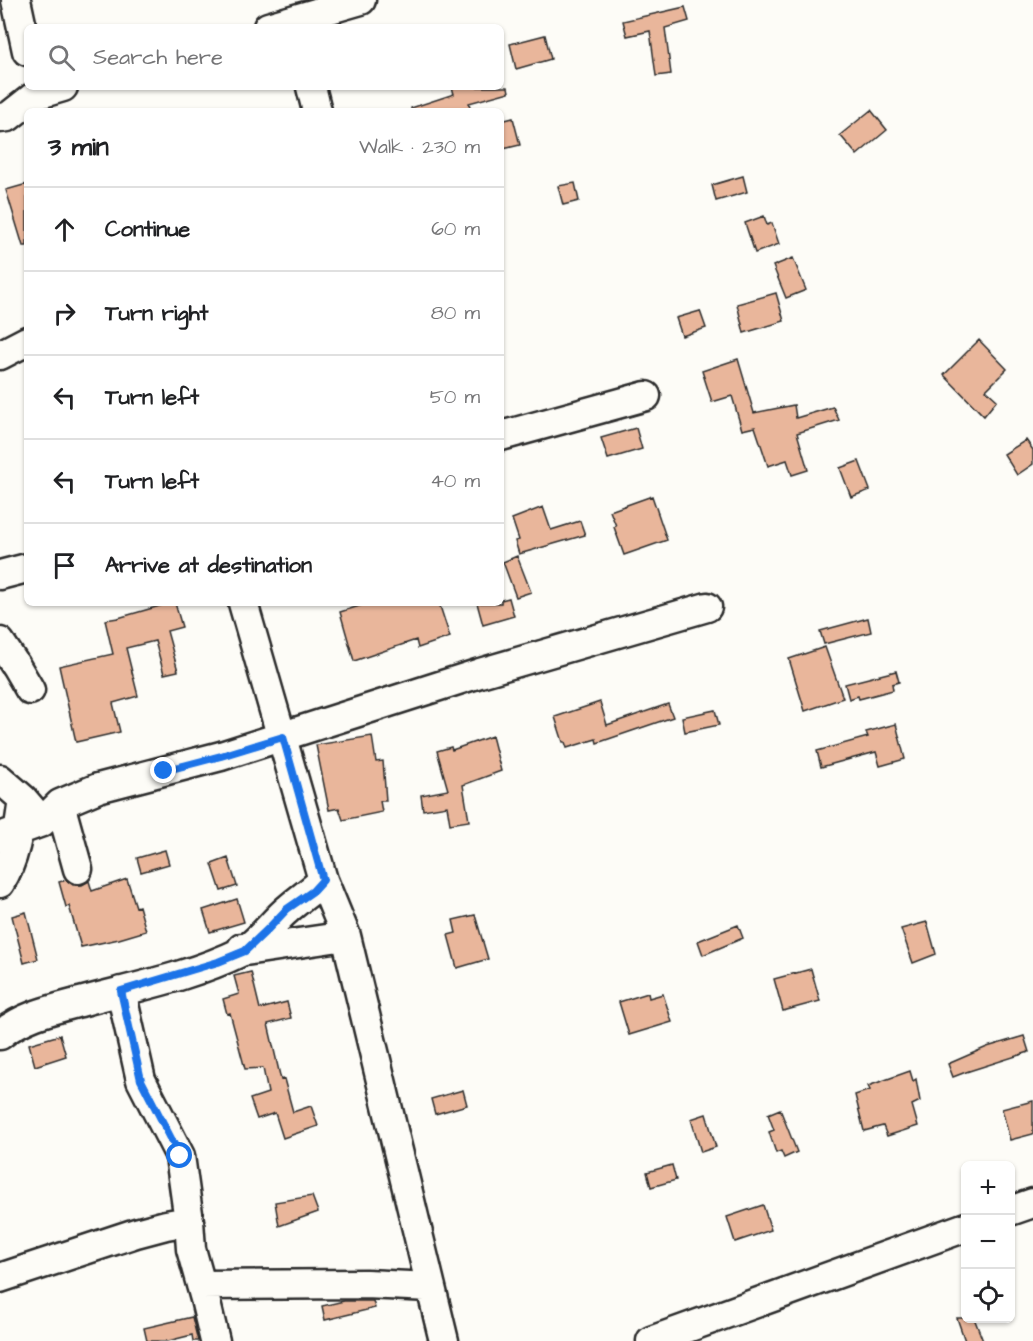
<!DOCTYPE html>
<meta charset="utf-8">
<style>
:root{--surface:#fff;--page:#f2f2f2;--text:#202124;--muted:#757577;--line:#e0e0e0}
body{margin:0;font-family:"Architects Daughter",sans-serif;background:var(--page);color:var(--text)}
.controls{position:absolute;right:18px;bottom:18px;display:grid;overflow:hidden;border-radius:9px;box-shadow:0 2px 4px #0004}
.controls button{width:54px;height:54px;display:grid;place-items:center;padding:0;border:0;border-bottom:2px solid var(--line);background:var(--surface);color:var(--text);font:30px sans-serif}
.stop{position:absolute;width:18px;height:18px;margin:-14px;border:4px solid #1a73e8;border-radius:50%;background:#fff}
.stop.end{background:#1a73e8;border-color:#fff;box-shadow:0 2px 6px #0008}
.list{margin:0;padding:0;list-style:none}
h2{display:flex;justify-content:space-between;align-items:center;height:78px;margin:0;padding:0 24px;font-size:26px}
h2 small{font-size:20px;font-weight:400;color:var(--muted)}
.list li{display:grid;grid-template-columns:39px 1fr auto;gap:18px;align-items:center;box-sizing:border-box;height:84px;padding:0 24px;border-top:2px solid var(--line)}
.list b{display:block;font-size:22px;white-space:nowrap}
.list em{font-size:20px;font-style:normal;color:var(--muted)}
.icon{flex:none;width:33px;height:33px;fill:none;stroke:currentColor;stroke-width:2;stroke-linecap:round;stroke-linejoin:round}
.map{position:relative;flex:none;width:1033px;height:1341px;overflow:hidden}
.search{position:absolute;background:var(--surface);box-shadow:0 2px 4px #0004;left:24px;top:24px;width:480px;height:66px;display:flex;align-items:center;gap:15px;box-sizing:border-box;padding:0 21px;border-radius:9px;color:var(--muted);font-size:22px}
.panel{position:absolute;background:var(--surface);box-shadow:0 2px 4px #0004;left:24px;top:108px;width:480px;height:498px;border-radius:9px}
.map>svg:first-child{display:block}
.building{fill:#e9b69b;stroke:#2b2b2b;stroke-width:1.5}
.lines{fill:none;stroke-linecap:round;stroke-linejoin:round}
.minor-casing{stroke:#2b2b2b;stroke-width:33}
.minor{stroke:#fdfcf7;stroke-width:28}
.route{stroke:#1a73e8;stroke-width:8}
</style>
<div class="map">
<svg width="1033" height="1341" viewBox="0 0 1033 1341">
<rect width="100%" height="100%" fill="#fdfcf7"/>
<filter id="ink" filterUnits="userSpaceOnUse"><feTurbulence type="fractalNoise" baseFrequency=".0167" numOctaves="2"/><feDisplacementMap in="SourceGraphic" scale="12" xChannelSelector="R" yChannelSelector="G"/><feConvolveMatrix kernelMatrix="1 2 1 2 8 2 1 2 1" color-interpolation-filters="sRGB"/></filter>
<g filter="url(#ink)">
<!-- building -->
<path class="building" d="M685,7l4,14 -24,7 6,46 -15,2 -6,-45 -23,5 -4,-15z
M545,35l6,24 -35,10 -6,-25z
M452,87h56l1,5 -40,11 2,8h-60v-3l43,-14z
M871,110l16,20 -30,25 -17,-20z
M513,118l7,27 -17,4 -2,-8v-20z
M743,176l4,16 -31,9 -4,-16z
M575,183l4,18 -16,4 -5,-19z
M27,184v62h-4l-17,-56z
M764,216l3,9 5,-2 7,21 -24,9 -10,-30z
M793,258l13,32 -20,8 -13,-32z
M776,293l8,28 -40,12 -7,-29z
M700,311l6,17 -24,8 -6,-18z
M979,340l28,29 -21,21 11,10 -13,16 -40,-41z
M738,359l16,54 40,-8 2,13 37,-11 6,13 -42,13 11,37 -16,5 -5,-15 -19,6 -13,-39 -13,3 -10,-34 -20,6 -10,-31z
M636,428l6,21 -34,10 -7,-21z
M1026,440l7,10v14l-16,11 -13,-21z
M859,461l11,29 -19,7 -11,-29z
M652,496l15,44 -43,15 -10,-28 2,-1 -6,-15z
M543,507l8,23 29,-9 5,14 -66,19 -4,-13 4,-1 -7,-21z
M517,556l14,36 -15,5 -13,-35z
M509,598l5,18 -31,9 -6,-22h24v-3z
M170,603h5l7,24 -15,4 11,40 -14,3 -9,-33 -29,7 12,48 -25,7 7,29 -44,10 -17,-76 54,-12 -8,-34 13,-2z
M369,603h70l11,34 -32,11 -2,-8 -62,21 -14,-49z
M868,618l3,14 -47,12 -4,-13z
M825,647l18,51 -38,13 -16,-52z
M896,671l3,11 -7,2 1,6 -34,9 -1,-3 -9,3 -4,-15z
M600,702l7,23 61,-21 5,13 -76,26 -1,-4 -29,9 -2,-6h-2l-8,-25z
M715,710l4,15 -34,7 -3,-15z
M896,724l9,35 -25,7 -4,-14 -55,15 -4,-16 51,-14 -2,-5z
M372,736l4,26 7,-1 3,40h-6l2,11 -39,8 -4,-12 -10,2 -13,-65z
M492,736l9,35 -38,14 6,36 -19,3 -3,-18 -24,4 -2,-15 27,-5 -11,-39 14,-4 1,3z
M165,850l4,14 -28,8 -4,-14z
M228,858l9,28 -16,5 -9,-27z
M127,879l9,28 3,-1 7,25 -27,8 -38,8 -12,-41 -3,1 -7,-25 7,-2 7,5h9l7,-4 3,10z
M237,899l7,23 -34,10 -7,-22z
M26,912l12,47 -14,4 -12,-47z
M475,915l13,44 -31,9 -9,-33 8,-2 -3,-13z
M927,922l9,32 -23,9 -12,-34z
M738,925l5,13 -40,17 -5,-14z
M811,969l9,32 -37,10 -9,-32z
M251,972l9,37 27,-7 4,16 -23,6 13,56 3,-1 9,33 18,-6 7,20 -35,12 -8,-25 -18,6 -7,-20 18,-6 -5,-25 -18,1 -15,-56 -3,1 -4,-15 16,-5 -5,-18z
M648,993l1,5 14,-4 9,28 -43,13 -10,-33z
M60,1035l6,21 -31,10 -6,-22z
M1024,1036l5,16 -63,20 -13,5 -5,-13 39,-17z
M910,1071l3,10 3,-2 4,22 -8,4 6,21 -31,10 -4,-10 -19,5 -9,-36 15,-5 -2,-4z
M463,1090l4,15 -32,9 -4,-15z
M1033,1101v33l-23,6 -8,-31z
M780,1109l17,43 -13,6 -3,-7 -5,2 -7,-21 5,-2 -6,-16z
M706,1114l10,33 -15,5 -10,-33z
M672,1165l4,15 -25,7 -4,-15z
M312,1196l6,16 -39,14 -4,-24z
M763,1205l8,25 -36,12 -8,-25z
M344,1301h29l2,7 -50,12 -3,-14z
M192,1317l6,24h-5l-1,-6 -24,6h-21l-3,-13z
M957,1318h17l9,23h-18z"/>
<g class="lines">
<!-- minor casing -->
<g class="minor-casing">
<path id="minor" d="M16,0l11,51
M268,27l93,-27
M311,87l6,24
M0,118l8,-1 28,-22 27,-8
M0,355l27,-14
M501,436l145,-40
M0,575l27,-7
M243,603l80,277 23,56 98,405
M0,642l16,24 14,24
M0,779l23,20 12,14
M60,804l18,65
M0,837l42,-15 18,-18 38,-16 123,-32 259,-83 227,-66
M0,883c16,-25 19,-55 23,-84
M242,948l3,3 101,-15
M121,991l20,89 39,76 9,65 2,28 14,50 10,42
M0,1035c24,-20 54,-26 84,-34 52,-14 108,-25 157,-49 17,-8 32,-31 47,-43 11,-10 24,-18 35,-29
M1010,1211l23,-8
M0,1278l136,-45 30,-8 23,-4
M201,1285l165,-1 65,3
M651,1341l315,-114"/>
</g>
<!-- minor -->
<use href="#minor" class="minor"/>
</g>
</g>
<g class="lines" filter="url(#ink)">
<!-- route -->
<path class="route" d="M164,771l57,-15 62,-19 40,143 -10,11 -26,18 -19,20 -23,22 -27,11 -97,29 20,89 39,76"/>
</g>
</svg>
<div class="controls">
<button>+</button>
<button>−</button>
<button><svg class="icon" aria-label="locate" viewBox="0 0 24 24"><circle cx="12" cy="12" r="6"/><path d="M12 2v4M12 18v4M2 12h4M18 12h4"/></svg></button>
</div>
<div class="stop" style="left:180px;top:1156px"></div>
<div class="stop end" style="left:164px;top:771px"></div>
<div class="search"><svg class="icon" aria-label="search" viewBox="0 0 24 24"><circle cx="10" cy="10" r="6"/><path d="M15 15l6 6"/></svg>Search here</div>
<section class="panel">
<h2>3 min<small>Walk · 230 m</small></h2>
<ul class="list">
<li><svg class="icon" aria-label="ahead" viewBox="0 0 24 24"><path d="M12 20V5M6 11l6-6 6 6"/></svg><div><b>Continue</b></div><em>60 m</em></li>
<li><svg class="icon" aria-label="right" viewBox="0 0 24 24"><path d="M7 20v-9h11M14 6l5 5-5 5"/></svg><div><b>Turn right</b></div><em>80 m</em></li>
<li><svg class="icon" aria-label="left" viewBox="0 0 24 24"><path d="M17 20v-9H6M10 6l-5 5 5 5"/></svg><div><b>Turn left</b></div><em>50 m</em></li>
<li><svg class="icon" aria-label="left" viewBox="0 0 24 24"><path d="M17 20v-9H6M10 6l-5 5 5 5"/></svg><div><b>Turn left</b></div><em>40 m</em></li>
<li><svg class="icon" aria-label="arrive" viewBox="0 0 24 24"><path d="M6 21V4h12l-3 4 3 4H6"/></svg><div><b>Arrive at destination</b></div></li>
</ul>
</section>
</div>
